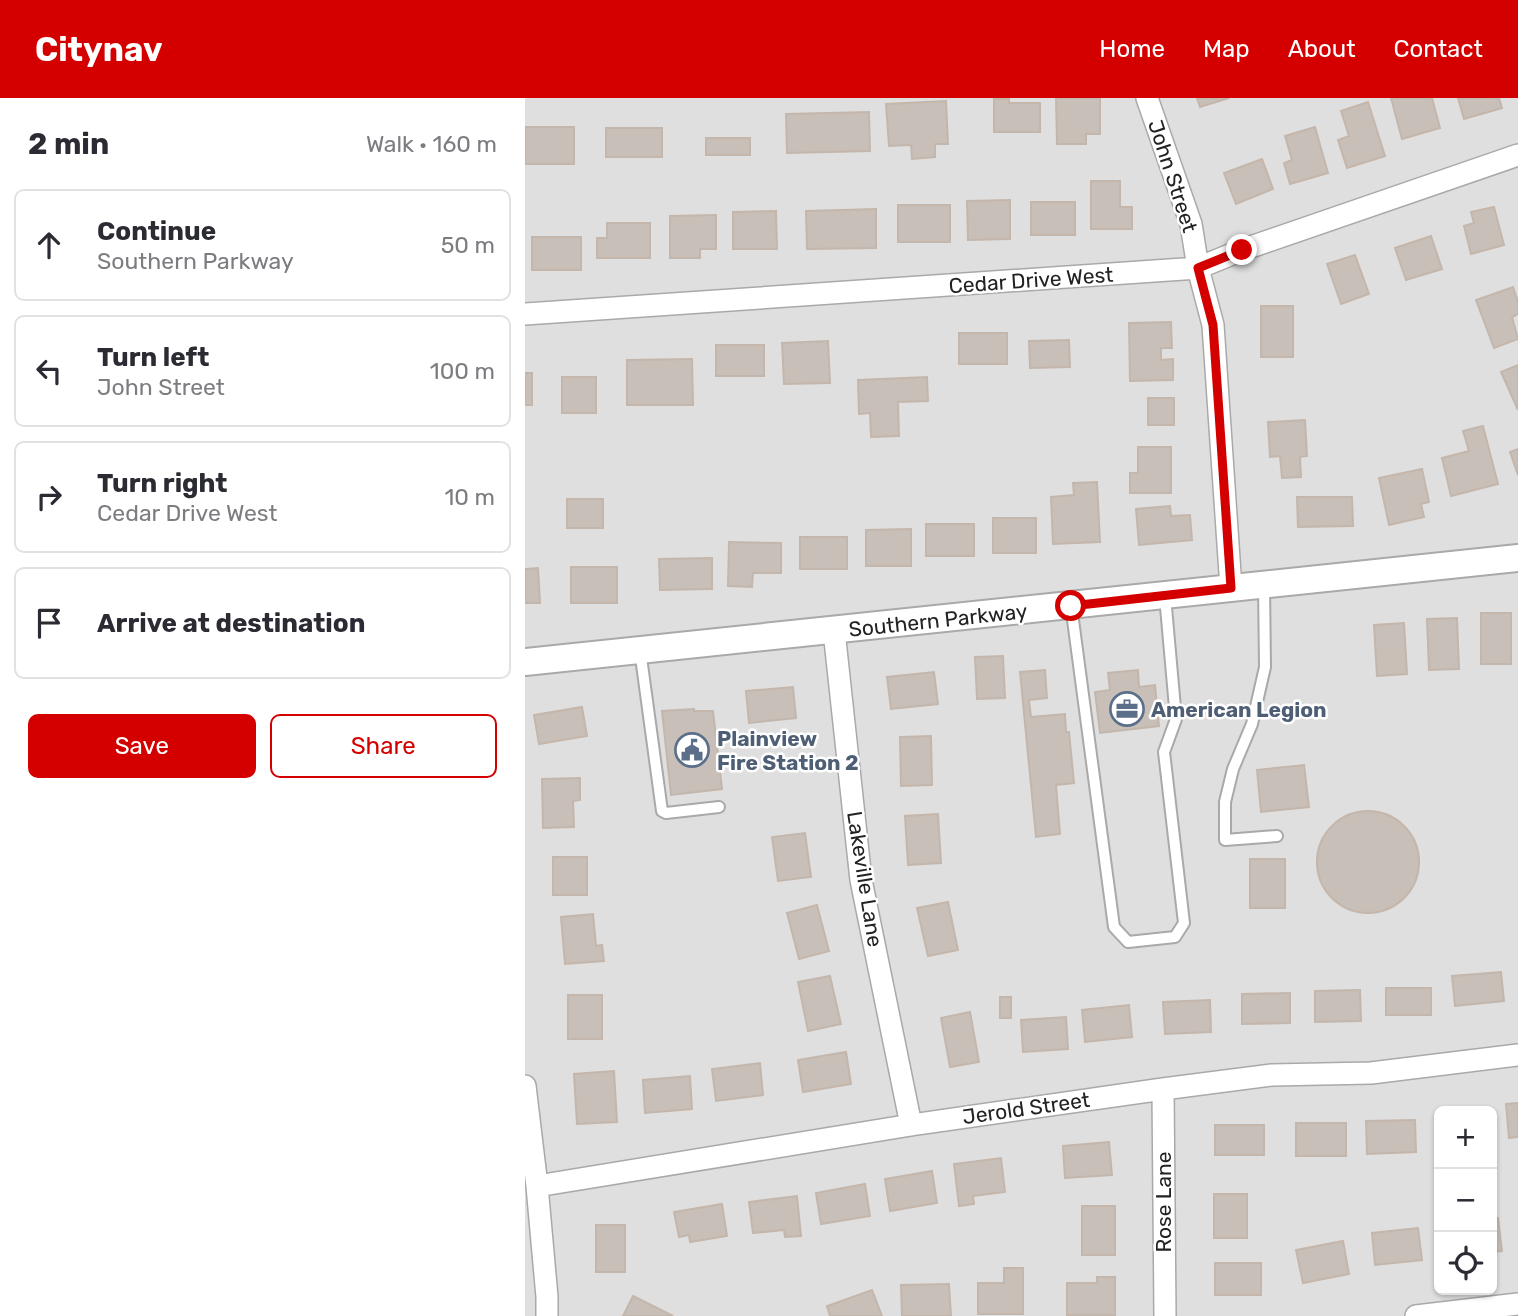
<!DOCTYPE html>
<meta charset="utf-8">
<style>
:root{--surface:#fff;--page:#f2f2f3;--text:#2b2b33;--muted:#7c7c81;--line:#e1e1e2;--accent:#d40000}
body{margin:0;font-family:Rubik,sans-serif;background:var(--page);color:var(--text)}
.controls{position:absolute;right:21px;bottom:21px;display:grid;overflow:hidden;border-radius:10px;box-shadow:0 2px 5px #0004}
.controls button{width:63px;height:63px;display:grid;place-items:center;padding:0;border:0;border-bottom:2px solid var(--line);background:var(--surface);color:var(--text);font:35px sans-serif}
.stop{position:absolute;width:21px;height:21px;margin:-16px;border:5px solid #d40000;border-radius:50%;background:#fff}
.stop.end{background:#d40000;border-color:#fff;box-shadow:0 2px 7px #0008}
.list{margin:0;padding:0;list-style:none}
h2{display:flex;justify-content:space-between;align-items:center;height:91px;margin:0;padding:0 28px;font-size:30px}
h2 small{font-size:23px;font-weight:400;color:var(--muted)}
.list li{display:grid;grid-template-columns:46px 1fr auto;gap:21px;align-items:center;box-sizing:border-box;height:112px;margin:0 14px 14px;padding:0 14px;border:2px solid var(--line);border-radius:10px}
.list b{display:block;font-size:26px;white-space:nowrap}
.list p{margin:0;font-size:23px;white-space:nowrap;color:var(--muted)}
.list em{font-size:23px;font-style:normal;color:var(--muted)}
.actions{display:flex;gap:14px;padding:21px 28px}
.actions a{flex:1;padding:16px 0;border:2px solid var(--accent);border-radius:10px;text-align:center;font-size:24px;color:var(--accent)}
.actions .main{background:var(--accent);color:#fff}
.icon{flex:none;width:38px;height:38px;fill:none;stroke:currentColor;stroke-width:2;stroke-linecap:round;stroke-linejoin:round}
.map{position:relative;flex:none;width:993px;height:1218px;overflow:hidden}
header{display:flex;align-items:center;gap:42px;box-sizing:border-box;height:98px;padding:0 35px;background:var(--accent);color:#fff}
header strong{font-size:33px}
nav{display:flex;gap:38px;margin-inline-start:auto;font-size:24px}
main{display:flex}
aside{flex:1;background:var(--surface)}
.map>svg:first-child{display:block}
.residential{fill:#e0dfdf;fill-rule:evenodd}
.building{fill:#c7bfb8;stroke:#c4b6ab;stroke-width:2}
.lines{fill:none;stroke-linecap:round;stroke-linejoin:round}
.service-casing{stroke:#a9a9a9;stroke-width:14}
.minor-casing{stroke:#a9a9a9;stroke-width:24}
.tertiary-casing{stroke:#a9a9a9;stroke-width:30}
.service{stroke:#fff;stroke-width:10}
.minor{stroke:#fff;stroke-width:21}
.tertiary{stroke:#fff;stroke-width:26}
.route{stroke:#d40000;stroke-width:9}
.labels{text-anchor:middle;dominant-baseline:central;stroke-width:5;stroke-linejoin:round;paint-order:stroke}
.street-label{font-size:21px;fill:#222;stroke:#fff}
.service-label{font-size:21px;font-weight:bold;fill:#4e5e75;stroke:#fff;text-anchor:start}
</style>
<header>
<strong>Citynav</strong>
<nav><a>Home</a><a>Map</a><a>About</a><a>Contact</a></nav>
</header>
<main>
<aside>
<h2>2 min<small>Walk · 160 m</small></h2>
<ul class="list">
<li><svg class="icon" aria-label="ahead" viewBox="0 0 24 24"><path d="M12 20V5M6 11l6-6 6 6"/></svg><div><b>Continue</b><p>Southern Parkway</p></div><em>50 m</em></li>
<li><svg class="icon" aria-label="left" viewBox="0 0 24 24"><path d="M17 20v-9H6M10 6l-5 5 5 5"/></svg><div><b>Turn left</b><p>John Street</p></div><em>100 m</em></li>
<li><svg class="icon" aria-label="right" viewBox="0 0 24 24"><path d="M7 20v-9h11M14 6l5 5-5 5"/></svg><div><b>Turn right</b><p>Cedar Drive West</p></div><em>10 m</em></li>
<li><svg class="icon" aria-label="arrive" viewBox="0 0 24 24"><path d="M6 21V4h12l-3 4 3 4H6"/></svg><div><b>Arrive at destination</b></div></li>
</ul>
<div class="actions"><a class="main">Save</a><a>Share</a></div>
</aside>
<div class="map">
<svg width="993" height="1218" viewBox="0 0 993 1218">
<rect width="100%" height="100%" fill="#f2efe9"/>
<!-- residential -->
<path class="residential" d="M0,0h993v1218h-993zM914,1013h53v179h-53z"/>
<!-- building -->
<path class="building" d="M531,0h44v36h-14v10h-29z
M672,0h32l-29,9z
M866,0h41l8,30 -38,11z
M933,0h41l3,10 -38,11z
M469,1h15v4h31v29h-46z
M421,3l2,43h-13v13l-23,2 -1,-14 -22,1 -3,-42z
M843,4l17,54 -38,12 -9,-28 11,-4 -8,-25z
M344,14l1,39 -83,2 -1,-39z
M0,29h49v37h-49z
M790,29l13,46 -38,11 -6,-21 8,-3 -7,-24z
M81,30h56v29h-56z
M181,40h44v17h-44z
M737,61l11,30 -37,15 -12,-31z
M566,83h29v26h12v22h-41z
M485,102v39l-42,1 -1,-39z
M506,104h44v33h-44z
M373,107h52v37h-52z
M969,109l10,38 -33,9 -7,-28 10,-3 -3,-11z
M351,111v39l-69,1 -1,-38z
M251,113l1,38h-44v-37z
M191,117v34h-16v9h-30v-42z
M82,125h43v35h-53v-20h10z
M906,138l11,33 -36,11 -11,-32z
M7,139h49v33h-49z
M830,157l14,39 -28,10 -14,-40z
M988,189l5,15v12l-6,3 6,22 -24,9 -18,-48z
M736,208h32v51h-32z
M646,224l1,26h-11v12l12,-1v21l-43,1 -1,-58z
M434,235h48v31h-48z
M544,242l1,27 -40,1 -1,-27z
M303,243l2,42 -46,1 -2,-41z
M191,247h48v31h-48z
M167,261l1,46h-66v-45z
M993,267v45l-17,-38z
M0,275h7v32h-7z
M37,279h34v36h-34z
M402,279l1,24 -30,1 1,34 -28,1 -1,-24 -11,1 -1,-34z
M623,300h26v27h-26z
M780,322l2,36 -7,1 1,20 -19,1 -2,-22 -10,1 -2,-35z
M958,328l15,58 -47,12 -9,-38 27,-7 -6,-20z
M613,349h33v46h-41v-20h8z
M993,351v26l-8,-23z
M897,371l7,33 -8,2 3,13 -35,8 -10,-47z
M572,384l3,60 -47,2 -2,-47 23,-2 -1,-12z
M772,399h55l1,29 -55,1z
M42,401h36v29h-36z
M645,408l1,10 19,-1 2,25 -53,5 -3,-36z
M468,420h43v35h-43z
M401,426h48v32h-48z
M386,431v37h-45v-36z
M275,439h47v32h-47z
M204,444l52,1v30h-28l-1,14 -24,-1z
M187,460v31l-52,1 -1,-31z
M46,469h46v36h-46z
M13,470l2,35h-15v-34z
M956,515h30v51h-30z
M932,520l2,51 -30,1 -2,-51z
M879,525l3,51 -30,2 -3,-51z
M478,558l2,42 -28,1 -2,-42z
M520,572l2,28 -18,2 2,17 34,-3 1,18h3l5,51 -18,2 4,49 -24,3 -16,-165z
M613,572l1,17 16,-2 4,41 -59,7 -5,-41 15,-2 -2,-17z
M409,574l4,32 -47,5 -4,-32z
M268,589l3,31 -47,5 -3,-32z
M57,609l5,29 -48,8 -5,-29z
M169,611v2h19l9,78 -51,6 -9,-84z
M406,638l1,49 -31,1 -1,-49z
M779,667l5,42 -48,5 -4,-42z
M55,680v22l-7,1 1,26 -31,1 -1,-49z
M792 764a51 51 0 1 1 102 0a51 51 0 1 1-102 0Z
M413,716l3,49 -33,2 -3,-49z
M280,735l6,44 -33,4 -6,-44z
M28,759h34v38h-34z
M725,761h35v49h-35z
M423,804l10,48 -30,6 -11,-48z
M292,807l12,46 -30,8 -12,-46z
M68,816l3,32 6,-1 2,16 -39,3 -4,-47z
M976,874l3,29 -49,5 -3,-30z
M305,878l11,48 -33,7 -10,-49z
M861,890h45v27h-45z
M835,892l1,31 -46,1v-31z
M765,895v30l-48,1v-30z
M43,897h34v44h-34z
M475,899h11v21h-11z
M685,902l1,32 -46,2 -2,-32z
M604,907l3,32 -47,5 -3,-32z
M445,914l9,50 -29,5 -9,-49z
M541,919l2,32 -45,3 -2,-32z
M321,954l5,32 -48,8 -5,-32z
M235,965l3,32 -47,6 -4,-32z
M89,973l3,51 -40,2 -3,-50z
M165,978l2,33 -47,4 -2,-33z
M993,1005v34l-9,1 -3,-34z
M890,1022l1,32 -49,2 -1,-33z
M771,1025h50v33h-50z
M690,1027h49v30h-49z
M584,1044l3,33 -47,3 -2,-32z
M476,1060l4,34 -32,4 1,8 -15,2 -5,-42z
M407,1073l5,32 -47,8 -5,-32z
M340,1086l5,32 -49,8 -5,-31z
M689,1096h33v44h-33z
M272,1098l4,40 -16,1 -1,-7 -31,3 -4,-31z
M197,1106l5,32 -37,6 -1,-7 -10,2 -5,-25z
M557,1108h33v49h-33z
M973,1120l4,33 -10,1v-33z
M71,1127h29v47h-29z
M893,1130l4,32 -47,5 -3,-32z
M818,1143l6,33 -46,9 -7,-33z
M690,1165h46v32h-46z
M479,1170h19v46h-45v-31h26z
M572,1179h18v38h-48v-32h30z
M424,1186l2,32h-49l-1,-31z
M347,1192l10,26h-52l-3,-10z
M108,1198l40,20h-50z"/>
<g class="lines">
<!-- service casing -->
<g class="service-casing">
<path id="service" d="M739,486l1,83 -13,57 -19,45 -8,33v38l52,-4
M546,507l43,322 14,15 47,-5 9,-14 -20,-171 12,-33 -11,-123
M115,552l22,161 4,2 53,-6"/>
</g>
<!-- minor casing -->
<g class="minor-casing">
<path id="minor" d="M622,0l44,126 7,44 15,57 18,263
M0,216l673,-46 44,-18 276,-95
M309,533l27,249 50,245
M0,988l12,100 10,111v19
M638,991l2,227
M12,1088l374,-61 252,-36 109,-14 99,-2 147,-18
M891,1218l102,-12"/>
</g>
<!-- tertiary casing -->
<g class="tertiary-casing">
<path id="tertiary" d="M0,564l993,-104"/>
</g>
<!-- service -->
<use href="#service" class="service"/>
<!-- minor -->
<use href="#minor" class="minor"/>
<!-- tertiary -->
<use href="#tertiary" class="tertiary"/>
</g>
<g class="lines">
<!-- route -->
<path class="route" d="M546,508l160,-18 -18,-263 -15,-57 44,-18"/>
</g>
<!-- icons -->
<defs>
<g id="office-ring" transform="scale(1.75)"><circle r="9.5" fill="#fff" stroke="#5c6f8a" stroke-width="1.5"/><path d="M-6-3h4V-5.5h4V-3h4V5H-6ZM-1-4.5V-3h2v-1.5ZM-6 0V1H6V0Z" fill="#5c6f8a"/></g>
<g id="civic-ring" transform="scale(1.75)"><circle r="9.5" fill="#fff" stroke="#5c6f8a" stroke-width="1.5"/><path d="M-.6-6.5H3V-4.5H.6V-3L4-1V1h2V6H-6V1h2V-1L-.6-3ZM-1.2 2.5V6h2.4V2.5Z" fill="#5c6f8a"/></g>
</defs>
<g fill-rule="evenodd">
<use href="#office-ring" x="602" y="611"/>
<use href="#civic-ring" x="167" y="652"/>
</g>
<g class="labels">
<!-- street labels -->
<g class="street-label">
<text transform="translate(648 78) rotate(72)">John Street</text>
<text transform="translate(506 182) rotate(-4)">Cedar Drive West</text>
<text transform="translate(413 522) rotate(-6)">Southern Parkway</text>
<text transform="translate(340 781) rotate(81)">Lakeville Lane</text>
<text transform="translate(501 1010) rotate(-8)">Jerold Street</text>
<text transform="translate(638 1104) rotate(-90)">Rose Lane</text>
</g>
<!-- service labels -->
<g class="service-label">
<text x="626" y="611">American Legion</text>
<text x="192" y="640">Plainview<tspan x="192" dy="24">Fire Station 2</tspan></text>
</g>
</g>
</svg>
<div class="controls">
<button>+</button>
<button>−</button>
<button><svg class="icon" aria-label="locate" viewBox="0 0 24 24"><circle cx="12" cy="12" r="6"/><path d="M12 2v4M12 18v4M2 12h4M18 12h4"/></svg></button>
</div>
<div class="stop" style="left:546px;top:508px"></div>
<div class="stop end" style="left:717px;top:152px"></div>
</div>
</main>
